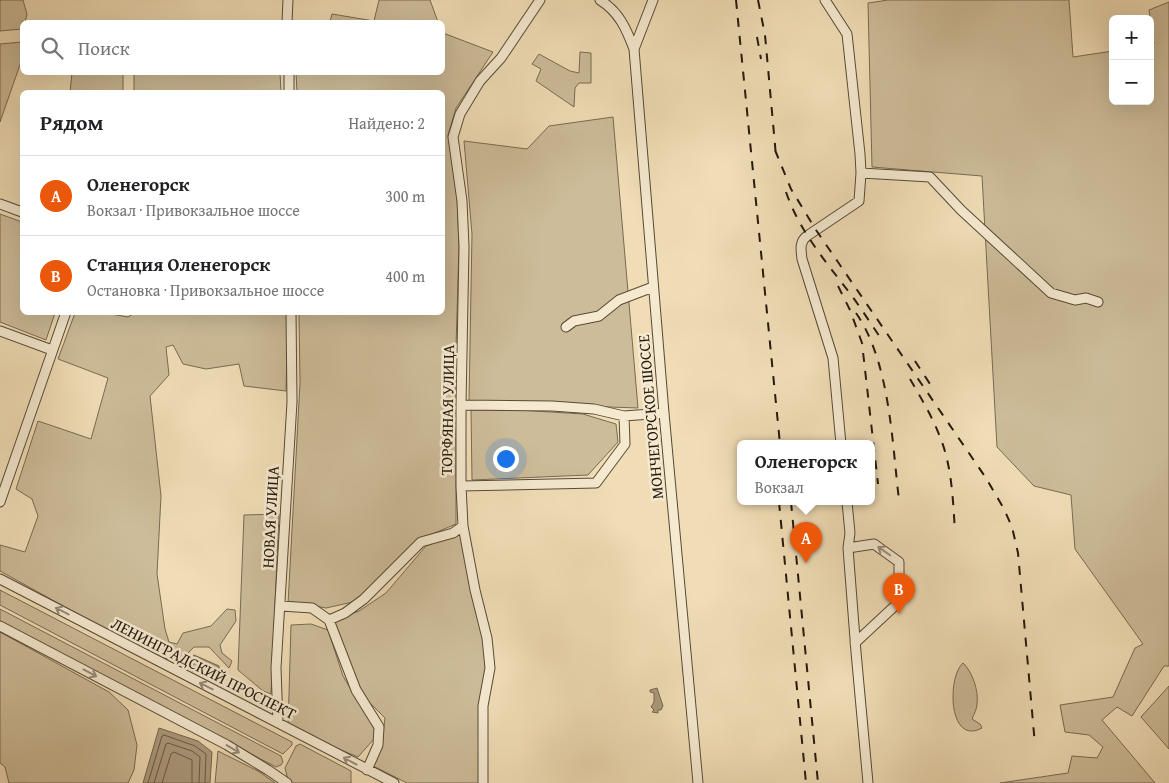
<!DOCTYPE html>
<html lang="ru">
<meta charset="utf-8">
<style>
:root{--surface:#fff;--page:#f2f2f2;--text:#202124;--muted:#757577;--line:#e0e0e0;--accent:#ea580c}
body{margin:0;font-family:"Gentium Book Plus",serif;background:var(--page);color:var(--text)}
.controls{position:absolute;right:15px;top:15px;display:grid;overflow:hidden;border-radius:8px;box-shadow:0 5px 20px #0002}
.controls button{width:45px;height:45px;display:grid;place-items:center;padding:0;border:0;border-bottom:1px solid var(--line);background:var(--surface);color:var(--text);font:25px sans-serif}
.you{position:absolute;left:505px;top:458px;width:18px;height:18px;margin:-12px;border:4px solid #fff;border-radius:50%;background:#1a73e8;box-shadow:0 0 0 8px #1a73e833}
.badge{display:grid;place-items:center;width:32px;height:32px;border-radius:50%;background:var(--accent);color:#fff;font-size:16px;font-weight:700}
.pin{position:absolute;translate:-50% -41px;filter:drop-shadow(0 1px 2px #0008)}
.pin::after{content:'';position:absolute;top:26px;width:18px;height:15px;background:inherit;clip-path:polygon(0 0,100% 0,50% 100%)}
.popup{position:absolute;left:737px;top:440px;width:138px;height:65px;box-sizing:border-box;display:grid;place-content:center;border-radius:8px;background:var(--surface);filter:drop-shadow(0 1px 4px #0005);font-size:16px;white-space:nowrap;color:var(--muted)}
.popup b{font-size:19px;color:var(--text)}
.popup::after{content:'';position:absolute;left:50%;top:100%;margin-left:-10px;border:10px solid transparent;border-top-color:var(--surface)}
.list{margin:0;padding:0;list-style:none}
h2{display:flex;justify-content:space-between;align-items:center;height:65px;margin:0;padding:0 20px;font-size:21px}
h2 small{font-size:16px;font-weight:400;color:var(--muted)}
.list li{display:grid;grid-template-columns:32px 1fr auto;gap:15px;align-items:center;box-sizing:border-box;height:80px;padding:0 20px;border-top:1px solid var(--line)}
.list b{display:block;font-size:19px;white-space:nowrap}
.list p{margin:0;font-size:16px;white-space:nowrap;color:var(--muted)}
.list em{font-size:16px;font-style:normal;color:var(--muted)}
.icon{flex:none;width:28px;height:28px;fill:none;stroke:currentColor;stroke-width:2;stroke-linecap:round;stroke-linejoin:round}
.map{position:relative;flex:none;width:1169px;height:783px;overflow:hidden}
.search{position:absolute;background:var(--surface);box-shadow:0 5px 20px #0002;left:20px;top:20px;width:425px;height:55px;display:flex;align-items:center;gap:12px;box-sizing:border-box;padding:0 18px;border-radius:8px;color:var(--muted);font-size:19px}
.panel{position:absolute;background:var(--surface);box-shadow:0 5px 20px #0002;left:20px;top:90px;width:425px;height:225px;border-radius:8px}
.map>svg:first-child{display:block}
.green{fill:#cdbc99;stroke:#786a53}
.water{fill:#ab9a7d;stroke:#756650}
.lines{fill:none;stroke-linecap:round;stroke-linejoin:round}
.shore{stroke:#685a45;stroke-width:1}
.minor-casing{stroke:#574a37;stroke-width:11}
.minor{stroke:#f5e9d0;stroke-width:9}
.rail{stroke:#24190d;stroke-width:2;stroke-dasharray:9 9;stroke-linecap:butt}
.oneway{stroke:#978b78}
.labels{text-anchor:middle;dominant-baseline:central;stroke-width:5;stroke-linejoin:round;paint-order:stroke}
.street-label{font-size:16px;fill:#24190d;stroke:#f5e9d0}
</style>
<div class="map">
<svg width="1169" height="783" viewBox="0 0 1169 783">
<rect width="100%" height="100%" fill="#f0ddb6"/>
<filter id="stains"><feTurbulence type="fractalNoise" baseFrequency=".004" numOctaves="4"/><feColorMatrix values="0 0 0 0 .2 0 0 0 0 .09 0 0 0 0 .02 0 0 0 .5 -.17"/></filter>
<radialGradient id="worn" r=".72"><stop offset=".6" stop-color="#630" stop-opacity="0"/><stop offset="1" stop-color="#630" stop-opacity=".3"/></radialGradient>
<!-- green -->
<path class="green" d="M0,0h23l4,14 -2,8h-3v7l-22,2z
M379,0h51l8,22h-108l2,-8 42,7z
M888,0h181l4,57 40,-6v50h37v-56l4,-1 -5,-34 20,-8v664h-5l-32,50 -15,-9 -15,13 53,63h-155l68,-10 4,-17 25,2 6,-11 -14,-12 -24,-3 -5,-27 53,-8 22,-49 8,-4 -68,-95 -4,-54 -37,-9 -37,-39 -15,-271 -110,-9 -4,-164z
M443,33l50,19 -37,56 -8,27 9,60 2,51 -3,101v177l-38,16 -61,61 -31,7 -33,-6 -5,2 12,-221 -1,-70 143,-1v-220h-145l-1,-19 146,-1z
M22,42v17l-22,63v-78z
M580,52l11,1v30h-12l-4,5 -1,19 -38,-26 5,-12 -9,-5 7,-10 31,17 9,2z
M72,73h51v19h-53z
M134,73h146l1,19h-147z
M613,117l25,291 -169,-6 3,-168 -8,-93 63,8 22,-23z
M0,214l22,8v90l33,1 -9,27 -46,-18z
M136,312l152,1 -2,78 -42,-5 -5,-22 -33,5 -23,-5 -10,-19 -7,2 3,28 -19,21 11,100 -4,78 8,55 4,13 8,2 6,-11 28,-7 16,-17 8,1 1,11 -16,24 2,8 10,8 -3,7 -20,-21h-15l-15,15 -22,-6 -45,-23 -112,-62v-26l25,7 13,-36 -6,-17 -16,-10 22,-68 53,18 17,-61 -50,-19 17,-46h30l23,4z
M471,410h47l65,4 33,10 2,18 -30,33 -116,5z
M279,514l-8,180 -8,-3 -25,-21 6,-155z
M463,531l19,97 5,40 -8,115h-72l-34,-17 9,-23 3,-25 -16,-16 -23,-38 -13,-43 26,-10 27,-18 40,-47z
M0,590l292,152v3l-9,9 -283,-149z
M0,609l281,147 2,6 -2,3 -5,2 -276,-144z
M311,624l17,6 15,46 22,37 12,15 -3,11 -16,18 -70,-29 3,-103z
M0,632l109,60 19,18 9,35 -3,25 -6,13h-119l-4,-16 -5,-4z
M963,663c9,8 16,28 14,41 0,5 -3,10 -5,15l8,5 2,4c-34,18 -35,-51 -19,-65z
M1169,686v63l-28,-32z
M300,744l51,27v12h-60l-3,-3 -3,-12 11,-22z
M218,751l40,20 17,12h-60z"/>
<!-- water -->
<path class="water" d="M194,655l25,11 1,10 -6,3 -22,-8 -7,-6 3,-6z
M657,688l6,18 -2,4h-3v3l-6,-1 2,-2 -3,-3 3,-5v-9l-4,-1v-2z
M159,728l39,13 14,11 -2,31h-67z"/>
<g class="lines">
<!-- shore -->
<path class="shore" d="M148,783l14,-47 2,-1 31,11 11,8 -1,29
M154,783l12,-39 2,-1 24,8 8,6 -1,26
M162,783l9,-29 3,-2 18,8v23"/>
<!-- minor casing -->
<g class="minor-casing">
<path id="minor" d="M600,0c19,12 26,28 34,49l30,364 34,370
M825,0l22,34 13,120 1,19 -2,28 -52,35c-8,6 -6,14 -5,23l31,99 8,86
M287,22l1,-22
M634,49l19,-49
M289,72v20
M861,173l69,4 31,33 90,83 24,7 11,-2 12,4
M0,204l22,8
M566,327l8,-6 25,-5 20,-16 34,-13
M0,331l52,19
M461,405l91,1 42,3 30,7 40,-3
M461,486l135,-3 29,-39 -1,-28
M0,502l66,-190
M847,502l3,31 -2,15
M0,579l394,204
M281,606l31,2 17,12 16,-7 19,-14 57,-57 32,-9 10,-7
M329,620l27,70 23,37 -1,18 -11,25
M0,626l227,119 41,25 19,13
M855,643l44,-41v-40l-25,-18 -26,4 8,104 12,131
M278,723l-2,-55 16,-266 -1,-90
M483,783v-77l7,-38 -3,-30 -12,-48 -12,-64 -2,-40v-81l3,-158 -2,-46 -9,-64 7,-23 20,-33 21,-23 39,-58"/>
</g>
<!-- minor -->
<use href="#minor" class="minor"/>
<!-- rail -->
<path class="rail" d="M736,0l44,444
M758,0l7,35 11,121
M757,37l4,22
M775,150l16,39 25,41 170,248 18,31 8,18 6,26 17,192
M786,192c13,38 39,69 63,100 12,16 22,32 33,48
M838,286l12,24 12,33 16,141
M856,313c34,49 36,129 43,187
M915,361l15,23
M910,379c11,19 22,37 30,58 12,29 13,64 15,95
M779,502l27,281
M791,502l27,281"/>
</g>
<!-- one-way arrows -->
<defs><path id="oneway-shaft" d="M-6 0H5M1.5-3L5.5 0L1.5 3" fill="none" stroke-width="1.6" stroke-linecap="round" stroke-linejoin="round" transform="scale(1.25)"/></defs>
<g class="oneway">
<use href="#oneway-shaft" transform="translate(884 551) rotate(-145)"/>
<use href="#oneway-shaft" transform="translate(62 611) rotate(-153)"/>
<use href="#oneway-shaft" transform="translate(90 673) rotate(28)"/>
<use href="#oneway-shaft" transform="translate(206 686) rotate(-153)"/>
<use href="#oneway-shaft" transform="translate(233 749) rotate(31)"/>
<use href="#oneway-shaft" transform="translate(350 761) rotate(-152)"/>
</g>
<g class="labels">
<!-- street labels -->
<g class="street-label">
<text transform="translate(447 410) rotate(-89)">ТОРФЯНАЯ УЛИЦА</text>
<text transform="translate(650 417) rotate(-95)">МОНЧЕГОРСКОЕ ШОССЕ</text>
<text transform="translate(270 517) rotate(-87)">НОВАЯ УЛИЦА</text>
<text transform="translate(204 668) rotate(27)">ЛЕНИНГРАДСКИЙ ПРОСПЕКТ</text>
</g>
</g>
<rect width="100%" height="100%" filter="url(#stains)"/>
<rect width="100%" height="100%" fill="url(#worn)"/>
</svg>
<div class="controls">
<button>+</button>
<button>−</button>
</div>
<div class="you"></div>
<div class="pin badge" style="left:806px;top:563px">A</div>
<div class="popup"><b>Оленегорск</b>Вокзал</div>
<div class="pin badge" style="left:899px;top:614px">B</div>
<div class="search"><svg class="icon" aria-label="search" viewBox="0 0 24 24"><circle cx="10" cy="10" r="6"/><path d="M15 15l6 6"/></svg>Поиск</div>
<section class="panel">
<h2>Рядом<small>Найдено: 2</small></h2>
<ul class="list">
<li><span class="badge">A</span><div><b>Оленегорск</b><p>Вокзал · Привокзальное шоссе</p></div><em>300 m</em></li>
<li><span class="badge">B</span><div><b>Станция Оленегорск</b><p>Остановка · Привокзальное шоссе</p></div><em>400 m</em></li>
</ul>
</section>
</div>
